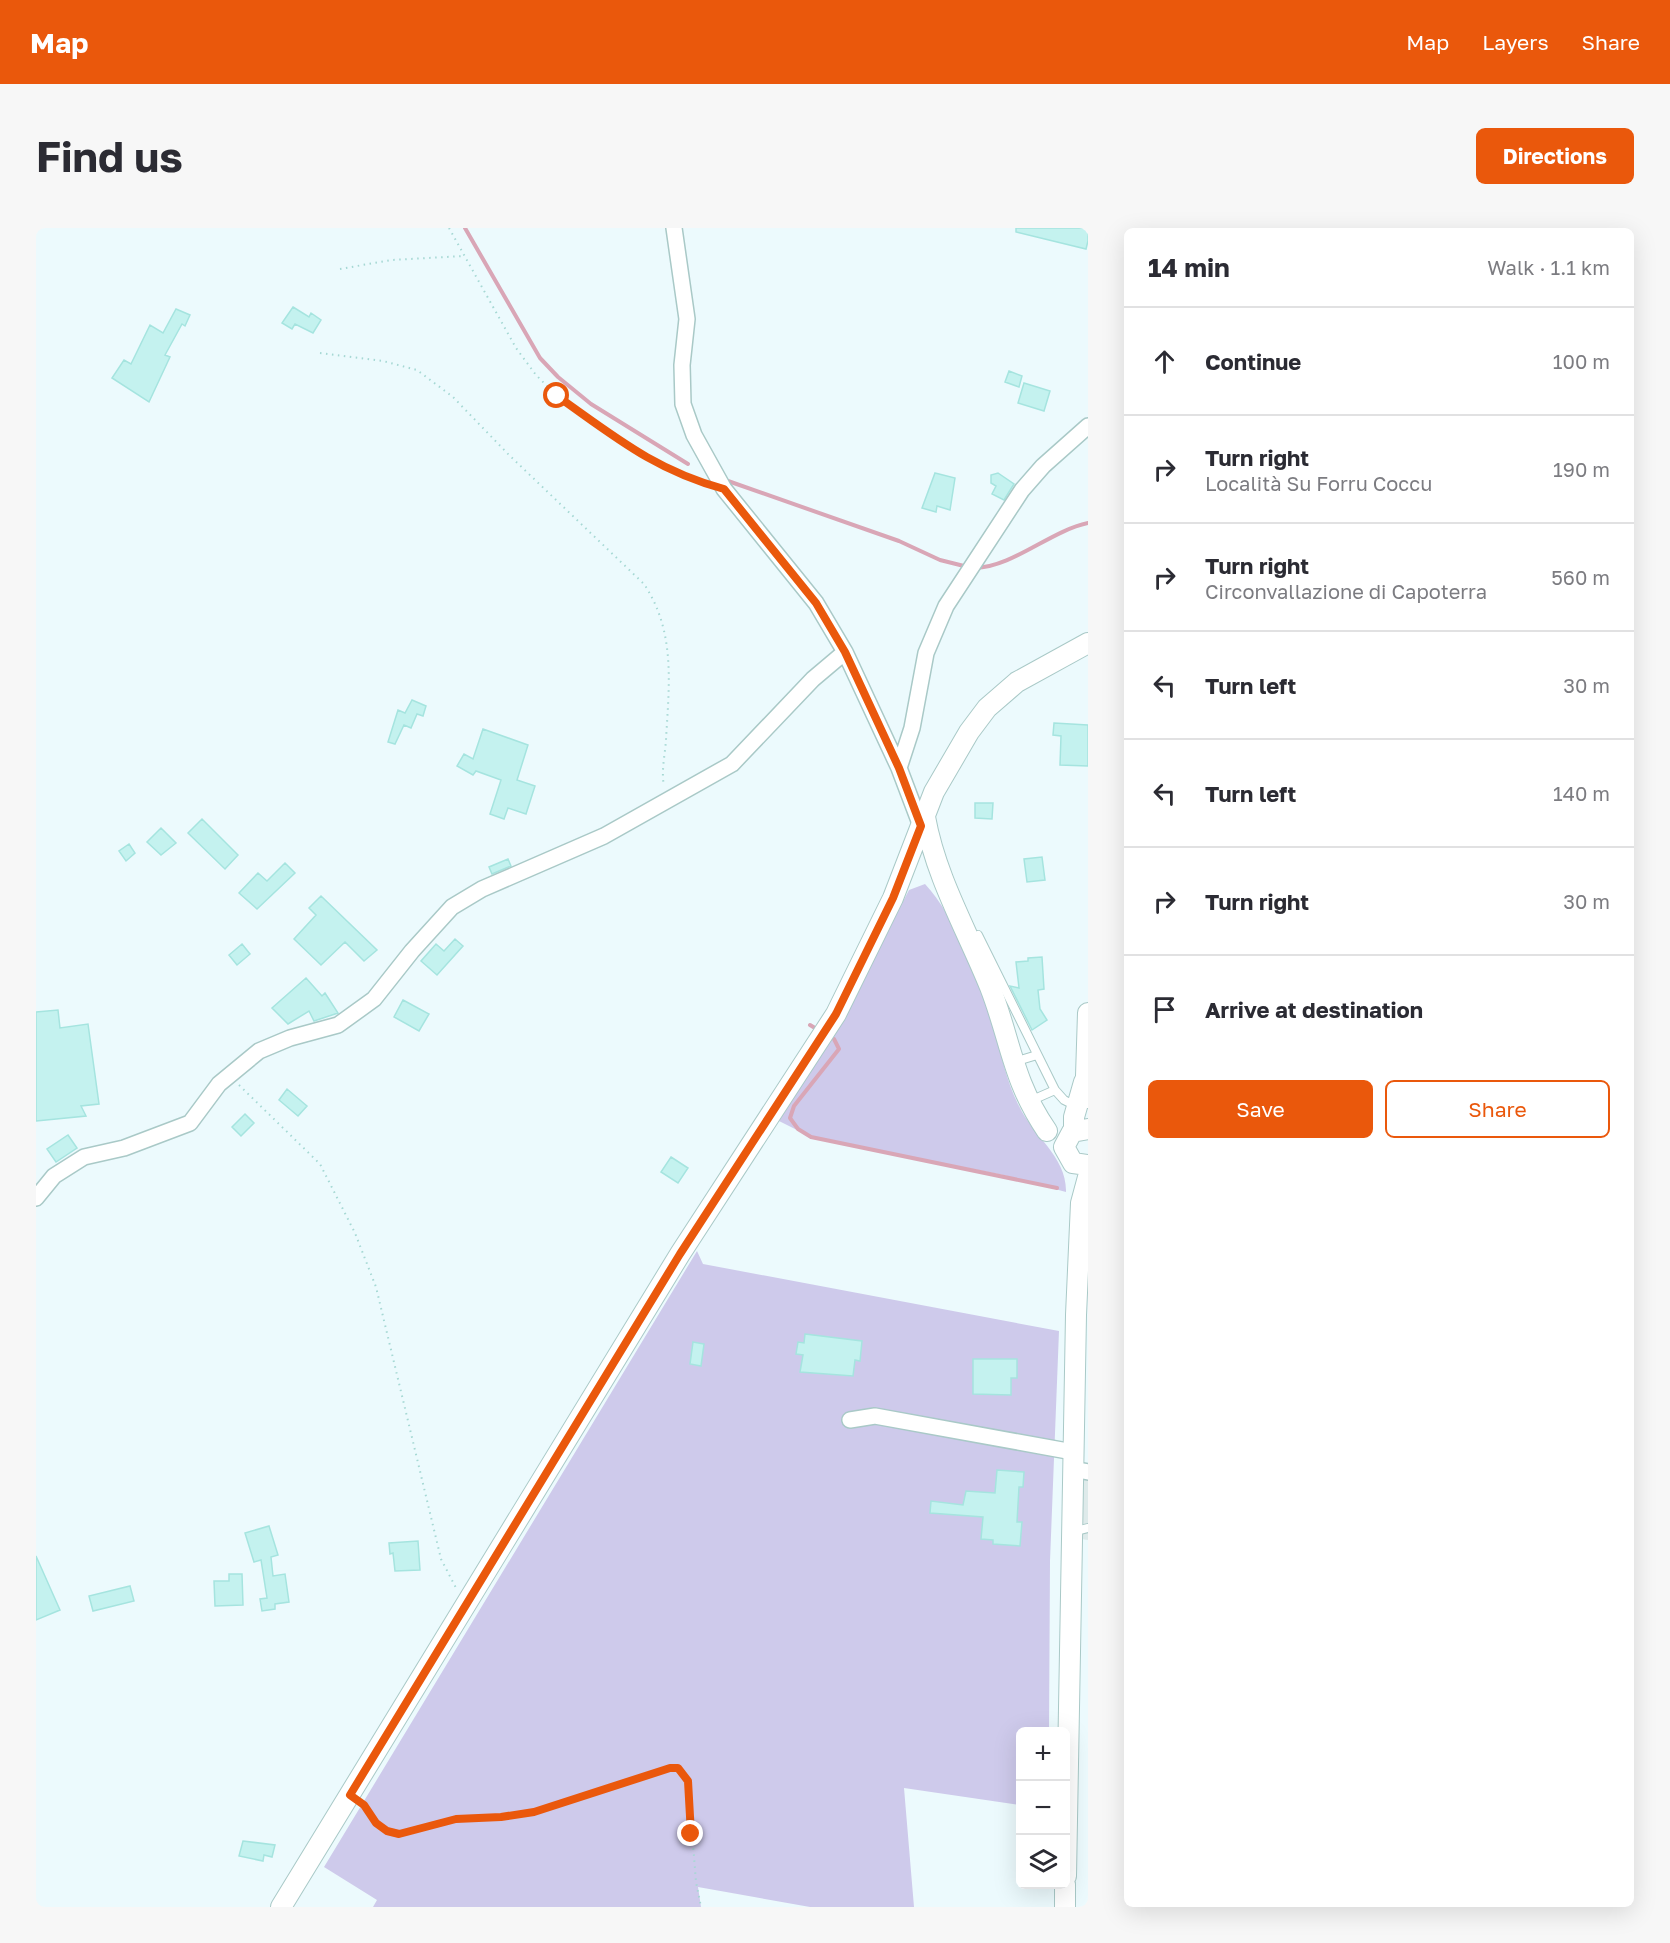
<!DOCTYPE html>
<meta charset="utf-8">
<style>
:root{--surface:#fff;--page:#f7f7f7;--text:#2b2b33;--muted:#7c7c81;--line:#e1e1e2;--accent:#ea580c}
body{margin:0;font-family:"Golos Text",sans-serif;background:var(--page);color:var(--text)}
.controls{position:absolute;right:18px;bottom:18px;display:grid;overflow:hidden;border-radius:9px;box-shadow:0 6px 24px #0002}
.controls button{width:54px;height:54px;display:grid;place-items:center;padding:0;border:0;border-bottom:2px solid var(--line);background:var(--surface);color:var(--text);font:30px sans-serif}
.stop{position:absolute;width:18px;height:18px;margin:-14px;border:4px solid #ea580c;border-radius:50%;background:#fff}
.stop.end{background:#ea580c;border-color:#fff;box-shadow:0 2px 6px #0008}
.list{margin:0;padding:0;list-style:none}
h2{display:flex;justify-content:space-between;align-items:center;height:78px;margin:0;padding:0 24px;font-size:26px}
h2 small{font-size:20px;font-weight:400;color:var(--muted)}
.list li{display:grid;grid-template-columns:39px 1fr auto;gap:18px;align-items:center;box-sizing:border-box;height:108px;padding:0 24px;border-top:2px solid var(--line)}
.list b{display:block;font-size:22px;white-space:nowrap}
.list p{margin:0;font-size:20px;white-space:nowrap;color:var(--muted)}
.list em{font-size:20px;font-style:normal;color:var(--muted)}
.actions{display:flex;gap:12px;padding:18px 24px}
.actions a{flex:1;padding:14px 0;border:2px solid var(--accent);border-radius:9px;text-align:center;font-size:21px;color:var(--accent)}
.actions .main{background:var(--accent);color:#fff}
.icon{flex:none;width:33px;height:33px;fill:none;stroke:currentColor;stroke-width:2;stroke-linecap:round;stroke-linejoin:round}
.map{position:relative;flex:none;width:1052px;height:1679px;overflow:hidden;border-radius:9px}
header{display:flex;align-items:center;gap:36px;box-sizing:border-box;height:84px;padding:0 30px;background:var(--accent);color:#fff}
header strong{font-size:28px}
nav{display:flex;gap:33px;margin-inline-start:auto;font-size:21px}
.intro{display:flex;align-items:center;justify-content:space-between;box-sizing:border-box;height:144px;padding:0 36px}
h1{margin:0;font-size:42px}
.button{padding:15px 27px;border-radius:9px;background:var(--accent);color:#fff;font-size:21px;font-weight:700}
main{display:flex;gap:36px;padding:0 36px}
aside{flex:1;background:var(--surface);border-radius:9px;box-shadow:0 6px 24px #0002}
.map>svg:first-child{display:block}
.industrial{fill:#deeaea}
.green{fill:#cecaeb}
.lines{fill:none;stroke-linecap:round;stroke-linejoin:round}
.stream{stroke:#d9a6b6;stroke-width:4}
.building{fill:#c4f2ef;stroke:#a5e4df;stroke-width:1.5}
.service-casing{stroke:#a9c9c7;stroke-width:10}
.minor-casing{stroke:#a9c9c7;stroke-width:18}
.tertiary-casing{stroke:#a9c9c7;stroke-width:22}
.path{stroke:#a6d8d4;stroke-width:2;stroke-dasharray:1.5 4.5;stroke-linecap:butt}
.service{stroke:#fff;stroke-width:8}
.minor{stroke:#fff;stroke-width:15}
.tertiary{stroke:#fff;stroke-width:20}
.route{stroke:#ea580c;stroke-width:8}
</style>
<header>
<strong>Map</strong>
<nav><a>Map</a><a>Layers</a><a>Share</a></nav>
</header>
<div class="intro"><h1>Find us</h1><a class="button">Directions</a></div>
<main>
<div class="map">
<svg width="1052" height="1679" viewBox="0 0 1052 1679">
<rect width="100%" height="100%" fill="#ecfafd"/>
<!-- industrial -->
<path class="industrial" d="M1052,1248v64l-7,-1 1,-62z"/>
<!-- green -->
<path class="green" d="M889,656c34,37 56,101 70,148 7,25 12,51 24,74 14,30 48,51 47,86l-63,-17 -192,-38 -32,-16 61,-97 69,-134z
M661,1023l6,13 356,67 -9,230 -1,170 -29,1v73l-116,-17 10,119h-104l-112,-20 3,20h-328l4,-7 -53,-33z"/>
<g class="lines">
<!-- stream -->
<path class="stream" d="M429,0l75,130 18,19 33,27 97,60
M692,253l171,60 41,19 28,7
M939,340c38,-1 75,-37 113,-45
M774,797l5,3
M798,811l5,10 -45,57 -4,12 8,11 13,8 246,51"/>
</g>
<!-- building -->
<path class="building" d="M980,0h72v13l-2,8 -70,-17z
M257,79l16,10 2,-4 10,7 -8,13 -18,-9 -3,5 -10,-6z
M140,81l14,6 -5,11 -3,-2 -17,31 5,2 -21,45 -37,-24 12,-18 7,4 19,-39 13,8z
M973,143l13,5 -3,11 -14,-5z
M988,155l26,8 -6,20 -26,-8z
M899,245l20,5 -5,32 -13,-4 -1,6 -14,-4z
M962,245l16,11 -10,16 -12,-6 4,-8 -5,-3v-8z
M376,472l14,6 -3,10 -6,-2 -6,14 -7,-3 -9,19 -7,-2 10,-32 7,3z
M1018,495l34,2v41l-28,-1 1,-29 -8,-1z
M447,501l45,16 -11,35 18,6 -9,28 -18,-6 -4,11 -14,-5 11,-34 -25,-9 -3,4 -16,-9 7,-12 9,5z
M939,575h18l-1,16 -17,-1z
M166,591l36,36 -13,14 -37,-36z
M125,600l15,15 -15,12 -14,-13z
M93,616l6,9 -9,8 -7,-10z
M1006,629l3,23 -18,2 -3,-23z
M472,631l3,7 -19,8 -3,-7z
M249,635l10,10 -38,36 -18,-16 19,-20 9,8z
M285,668l56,54 -13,11 -19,-19 -24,23 -27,-26 22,-24 -7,-7z
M419,711l8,7 -26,29 -16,-14 15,-17 8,7z
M206,716l8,10 -13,11 -8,-10z
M1006,729l2,32 -6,1 2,19 7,11 -15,10 -22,-44 9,2 -3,-26 12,-1v-3z
M270,750l16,18 3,-3 13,20 -24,8 -5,-10 -21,13 -16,-16z
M367,772l26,14 -10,17 -25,-14z
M22,782l2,18 28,-4 11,80 -18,2 5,10 -50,5v-109z
M251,861l20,17 -9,10 -19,-16z
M209,886l9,9 -13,13 -9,-9z
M32,907l9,13 -21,14 -9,-13z
M635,929l17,11 -10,15 -17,-11z
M769,1106l57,7 -2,20 -5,-1 -2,16 -53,-4 3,-17 -7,-1 2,-12 6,1z
M657,1114l11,2 -3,22 -11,-2z
M937,1131h44v19h-6v17l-38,-1z
M961,1242l27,2 -1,15h-4l-2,35h5l-2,24 -27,-2v-4l-12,-1 2,-22 -53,-4 1,-12 32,4 3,-14 29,2z
M233,1298l9,29 -7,2 2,19 12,-2 4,28 -14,2v5l-13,2 -2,-12 7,-1 -6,-38 -7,2 -9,-29z
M382,1313l2,29 -25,1 -2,-18 -3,1 -1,-11z
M0,1328l24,54 -24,10z
M193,1346h13l1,31 -28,1 -1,-25h15z
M94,1358l4,15 -41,10 -4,-15z
M207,1613l32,4 -3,12 -8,-2 -1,6 -24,-5z"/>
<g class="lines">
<!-- service casing -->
<g class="service-casing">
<path id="service" d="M942,707l77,155 9,10 12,6
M978,834l23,-7
M994,873l25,-11
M1036,1304l16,-4"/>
</g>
<!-- minor casing -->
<g class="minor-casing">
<path id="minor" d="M638,0l13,91 -5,46 1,39 11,31 30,54 92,114 29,49 54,116 22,58
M863,540l13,-40 14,-75 20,-47 76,-116 21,-24 45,-40
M0,970l18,-22 30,-19 40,-9 66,-25 29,-39 40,-33 31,-13 48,-13 36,-26 38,-48 40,-44 30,-18 122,-53 128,-72 81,-85 32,-27
M814,1192l25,-4 198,36
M1036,1241l16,3"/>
</g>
<!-- tertiary casing -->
<g class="tertiary-casing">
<path id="tertiary" d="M889,589c11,61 42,113 65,170 21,54 22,93 57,144
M1052,785l-2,63 2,22
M1052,901l-16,3 -8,15 9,16 15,2
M1038,903v-14l10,-35
M1030,1648l10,-561 5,-112 7,-26
M245,1679l399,-653 156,-240 57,-116 41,-106 35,-60 18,-24 30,-26 71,-39
M1029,1679v-23"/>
</g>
<!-- path -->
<path class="path" d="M413,0l67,120 20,27 21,21 94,66 52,22
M304,41l51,-9 73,-4
M284,125l63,8 34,9 36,27 56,58 135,129c32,48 25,101 22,156 -1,15 -5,31 -2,46
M203,857l81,79 35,69 21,54 65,272 15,29
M328,1577l12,18 11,8 12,3 57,-15 45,-2 34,-5 135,-44h8l10,13 8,101 5,25"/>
<!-- service -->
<use href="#service" class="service"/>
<!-- minor -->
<use href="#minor" class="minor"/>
<!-- tertiary -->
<use href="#tertiary" class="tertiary"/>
</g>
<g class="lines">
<!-- route -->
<path class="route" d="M521,168c57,40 97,74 167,93l92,114 29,49 54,116 22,58 -28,72 -57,116 -156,240 -330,541 14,10 12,18 11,8 12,3 57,-15 45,-2 33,-5 136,-44h8l10,13 3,53"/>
</g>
</svg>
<div class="controls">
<button>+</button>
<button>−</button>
<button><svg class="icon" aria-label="layers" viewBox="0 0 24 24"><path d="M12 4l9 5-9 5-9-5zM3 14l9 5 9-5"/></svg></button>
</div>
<div class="stop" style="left:521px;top:168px"></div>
<div class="stop end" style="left:655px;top:1606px"></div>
</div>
<aside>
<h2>14 min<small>Walk · 1.1 km</small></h2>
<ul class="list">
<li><svg class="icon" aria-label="ahead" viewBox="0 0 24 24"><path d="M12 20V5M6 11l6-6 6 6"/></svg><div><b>Continue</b></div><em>100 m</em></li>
<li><svg class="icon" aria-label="right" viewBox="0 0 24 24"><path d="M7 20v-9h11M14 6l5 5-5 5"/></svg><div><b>Turn right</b><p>Località Su Forru Coccu</p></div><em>190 m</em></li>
<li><svg class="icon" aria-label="right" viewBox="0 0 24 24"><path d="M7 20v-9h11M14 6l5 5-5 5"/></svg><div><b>Turn right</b><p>Circonvallazione di Capoterra</p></div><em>560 m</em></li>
<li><svg class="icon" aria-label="left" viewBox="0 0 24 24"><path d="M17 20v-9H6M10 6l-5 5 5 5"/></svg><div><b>Turn left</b></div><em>30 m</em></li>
<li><svg class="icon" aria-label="left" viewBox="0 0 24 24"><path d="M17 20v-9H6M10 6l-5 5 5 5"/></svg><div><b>Turn left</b></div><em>140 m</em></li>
<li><svg class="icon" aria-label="right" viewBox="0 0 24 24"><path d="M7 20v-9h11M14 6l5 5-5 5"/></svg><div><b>Turn right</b></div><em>30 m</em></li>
<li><svg class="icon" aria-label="arrive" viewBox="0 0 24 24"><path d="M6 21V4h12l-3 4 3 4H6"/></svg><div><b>Arrive at destination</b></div></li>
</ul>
<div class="actions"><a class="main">Save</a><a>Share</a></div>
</aside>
</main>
